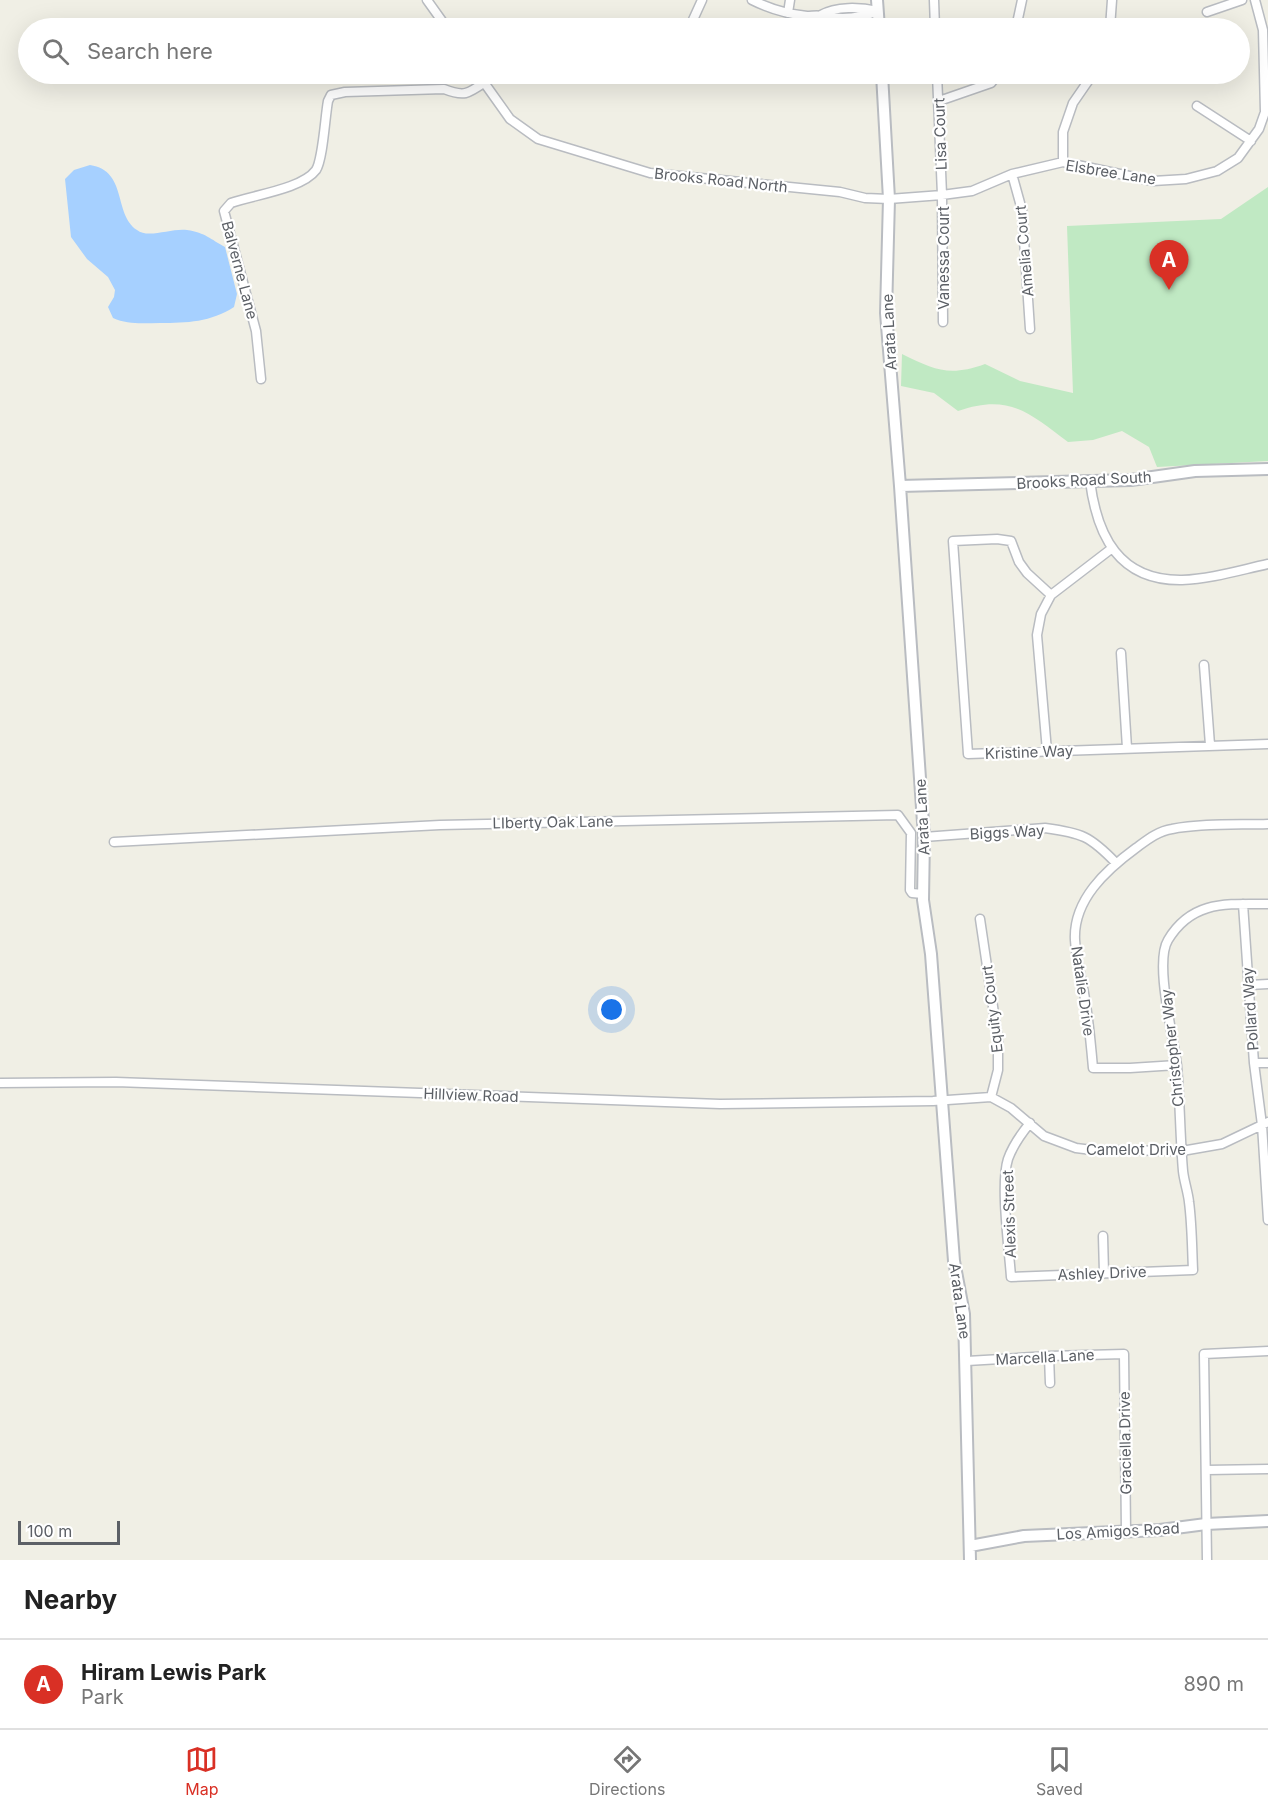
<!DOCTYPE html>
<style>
:root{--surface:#fff;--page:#f2f2f2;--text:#222;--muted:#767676;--line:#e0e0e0;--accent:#d93025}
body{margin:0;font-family:Inter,sans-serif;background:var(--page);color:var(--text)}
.scale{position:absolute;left:18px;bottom:15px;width:102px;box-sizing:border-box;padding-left:6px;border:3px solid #5c6066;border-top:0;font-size:16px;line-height:21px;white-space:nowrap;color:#5c6066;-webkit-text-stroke:4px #fff;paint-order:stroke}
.you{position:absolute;left:612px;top:1010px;width:21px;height:21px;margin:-15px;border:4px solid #fff;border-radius:50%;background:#1a73e8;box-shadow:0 0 0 9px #1a73e833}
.badge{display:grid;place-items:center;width:39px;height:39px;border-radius:50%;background:var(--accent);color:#fff;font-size:20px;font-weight:700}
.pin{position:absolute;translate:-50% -50px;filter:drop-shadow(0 2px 3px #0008)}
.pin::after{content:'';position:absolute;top:32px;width:21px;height:18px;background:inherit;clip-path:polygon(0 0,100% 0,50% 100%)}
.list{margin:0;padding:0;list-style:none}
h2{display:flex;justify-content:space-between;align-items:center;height:78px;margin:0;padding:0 24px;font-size:26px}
h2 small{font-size:20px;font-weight:400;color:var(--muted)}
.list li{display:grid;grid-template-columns:39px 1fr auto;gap:18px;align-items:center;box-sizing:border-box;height:90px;padding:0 24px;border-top:2px solid var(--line)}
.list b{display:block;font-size:22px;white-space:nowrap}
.list p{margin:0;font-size:20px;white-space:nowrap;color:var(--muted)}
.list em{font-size:20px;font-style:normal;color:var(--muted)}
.icon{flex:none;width:33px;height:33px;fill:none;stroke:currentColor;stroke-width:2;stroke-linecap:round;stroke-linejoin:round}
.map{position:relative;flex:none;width:1268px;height:1560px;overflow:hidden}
.search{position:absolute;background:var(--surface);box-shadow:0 6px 24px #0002;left:18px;right:18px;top:18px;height:66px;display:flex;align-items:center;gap:15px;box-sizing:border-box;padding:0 21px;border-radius:33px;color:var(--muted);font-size:22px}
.sheet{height:168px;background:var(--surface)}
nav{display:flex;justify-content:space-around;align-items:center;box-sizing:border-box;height:84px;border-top:2px solid var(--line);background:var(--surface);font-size:16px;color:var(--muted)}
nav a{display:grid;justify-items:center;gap:3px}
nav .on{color:var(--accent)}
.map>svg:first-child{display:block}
.green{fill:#c0e9c3}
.water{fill:#a6d0ff}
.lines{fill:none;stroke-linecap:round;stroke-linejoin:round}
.minor-casing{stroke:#b9bcc1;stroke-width:11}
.tertiary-casing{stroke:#b9bcc1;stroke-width:14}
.minor{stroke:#fff;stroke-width:8}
.tertiary{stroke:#fff;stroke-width:10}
.labels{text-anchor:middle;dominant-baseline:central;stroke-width:4.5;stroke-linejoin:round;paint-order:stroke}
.street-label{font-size:15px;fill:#5c6066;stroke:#fff}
</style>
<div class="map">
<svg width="1268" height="1560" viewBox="0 0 1268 1560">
<rect width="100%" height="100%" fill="#f0efe5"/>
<!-- green -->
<path class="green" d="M1268,187v274l-111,6 -8,-20 -27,-16 -29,9 -25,2c-39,-29 -59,-49 -110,-31l-24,-18 -33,-7 1,-32c33,16 47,23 83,10l35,17 53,12 -6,-167 154,-7z"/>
<!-- water -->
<path class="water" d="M90,165c38,6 23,49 47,65 11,9 34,-2 50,0 19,3 23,9 38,17l12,47 -3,13c-23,15 -47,16 -74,16 -16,0 -32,2 -47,-5l-5,-11 6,-10 1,-7 -7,-13 -21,-18 -16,-22 -6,-58 9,-9z"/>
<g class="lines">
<!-- minor casing -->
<g class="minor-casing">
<path id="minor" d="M427,0l20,28
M752,0c18,9 35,14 55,16 5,0 10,-1 15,0 20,4 37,3 56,-5
M934,0l1,28
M1207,12l35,-12
M788,13l2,-13
M821,15c15,-9 39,-8 57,-4
M692,22l10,-22
M1016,28l6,-28
M1110,28l2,-28
M478,74l32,45 28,20 112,34 190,19 25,6 24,1 53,-4 30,-4 40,-17 51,-12 90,19 33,-2 31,-8 21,-13 21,-29 6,-17 -2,-82 -8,-30
M937,74l5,121 1,127
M939,101l52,-18 7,-9
M1197,106l54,35
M1063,162v-30l10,-29 20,-29
M1012,174l10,36 8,119
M261,379l-5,-48 -32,-120 7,-8c22,-8 71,-14 85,-33 7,-11 9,-53 12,-69l3,-6 14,-3 99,-3c20,8 24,5 41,-7
M1090,481c7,55 29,100 92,99 29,-1 58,-10 86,-16
M1051,595l-24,-22 -8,-11 -8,-21 -14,-2 -44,2 15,213 300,-10
M1121,653l6,95
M1204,665l6,80
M1047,751l-10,-116 4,-21 10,-19 60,-46
M924,837l121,-9c37,5 45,8 71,35
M114,842l326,-17 458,-10 13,18 -1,57 2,3 11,1
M1243,904l11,159 8,62 6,95
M980,919l18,121v30l-7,27
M1249,985l19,-1
M1254,1063h14
M1177,1065l-47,3h-37c-2,-23 -4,-46 -8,-69 -3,-19 -9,-39 -10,-59 -2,-40 31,-70 61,-92 11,-8 22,-17 36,-19 31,-6 65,-4 96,-5
M0,1083l116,-1 604,22 213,-3 58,-4 20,11 33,28 32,12 16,2 90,1 40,-7 46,-22
M1030,1123c-9,11 -17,22 -22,36 -8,25 1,89 3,118l182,-7c-1,-22 -1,-45 -4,-68 -1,-10 -5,-21 -6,-31 -3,-35 -3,-70 -6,-105 -3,-28 -23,-103 -9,-126 24,-40 59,-36 100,-36
M1103,1236l1,37
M1049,1356l1,27
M967,1361l82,-5 75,-2 2,177
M1207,1470l61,-1
M1207,1560l-3,-206 64,-3"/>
</g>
<!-- tertiary casing -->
<g class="tertiary-casing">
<path id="tertiary" d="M877,0l2,28
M882,74l7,125 -3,114 14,173 24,351 -1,63 8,54 23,307 10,53 6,246
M900,486l231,-6 64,-9 73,-2
M970,1546l54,-10 136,-6 46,-6 62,-3"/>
</g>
<!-- minor -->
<use href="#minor" class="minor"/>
<!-- tertiary -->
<use href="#tertiary" class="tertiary"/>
</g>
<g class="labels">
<!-- street labels -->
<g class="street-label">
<text transform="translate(940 134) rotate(-92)">Lisa Court</text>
<text transform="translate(1111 172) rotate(9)">Elsbree Lane</text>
<text transform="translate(721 180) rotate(6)">Brooks Road North</text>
<text transform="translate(1024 251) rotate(-95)">Amelia Court</text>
<text transform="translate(943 258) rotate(-90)">Vanessa Court</text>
<text transform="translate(240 270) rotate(75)">Balverne Lane</text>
<text transform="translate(889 332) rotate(-93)">Arata Lane</text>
<text transform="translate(1084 480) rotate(-3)">Brooks Road South</text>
<text transform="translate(1029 752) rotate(-2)">Kristine Way</text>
<text transform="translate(922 817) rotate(-93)">Arata Lane</text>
<text transform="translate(553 822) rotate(-1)">LIberty Oak Lane</text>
<text transform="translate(1007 832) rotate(-3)">Biggs Way</text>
<text transform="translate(1083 991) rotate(82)">Natalie Drive</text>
<text transform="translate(992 1009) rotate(-97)">Equity Court</text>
<text transform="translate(1250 1009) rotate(-94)">Pollard Way</text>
<text transform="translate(1172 1048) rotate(-96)">Christopher Way</text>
<text transform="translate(471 1095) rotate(2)">Hillview Road</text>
<text x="1136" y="1149">Camelot Drive</text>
<text transform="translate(1009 1214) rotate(-92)">Alexis Street</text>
<text transform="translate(1102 1273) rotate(-2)">Ashley Drive</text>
<text transform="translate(960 1301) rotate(82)">Arata Lane</text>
<text transform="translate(1045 1357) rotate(-3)">Marcella Lane</text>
<text transform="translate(1125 1443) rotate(-91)">Graciella Drive</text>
<text transform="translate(1118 1531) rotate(-3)">Los Amigos Road</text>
</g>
</g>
</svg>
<div class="scale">100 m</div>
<div class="you"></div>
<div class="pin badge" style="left:1169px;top:290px">A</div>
<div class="search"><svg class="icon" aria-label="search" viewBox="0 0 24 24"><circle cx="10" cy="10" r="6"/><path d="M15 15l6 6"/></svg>Search here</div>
</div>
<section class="sheet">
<h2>Nearby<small></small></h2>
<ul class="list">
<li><span class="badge">A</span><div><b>Hiram Lewis Park</b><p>Park</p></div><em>890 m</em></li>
</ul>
</section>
<nav>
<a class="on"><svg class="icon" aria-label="map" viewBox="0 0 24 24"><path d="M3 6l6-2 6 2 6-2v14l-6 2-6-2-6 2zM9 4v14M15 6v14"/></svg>Map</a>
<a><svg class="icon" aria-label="directions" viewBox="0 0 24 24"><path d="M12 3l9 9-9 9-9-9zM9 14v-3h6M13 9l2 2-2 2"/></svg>Directions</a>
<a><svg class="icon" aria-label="saved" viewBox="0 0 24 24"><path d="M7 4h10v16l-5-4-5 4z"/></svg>Saved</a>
</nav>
